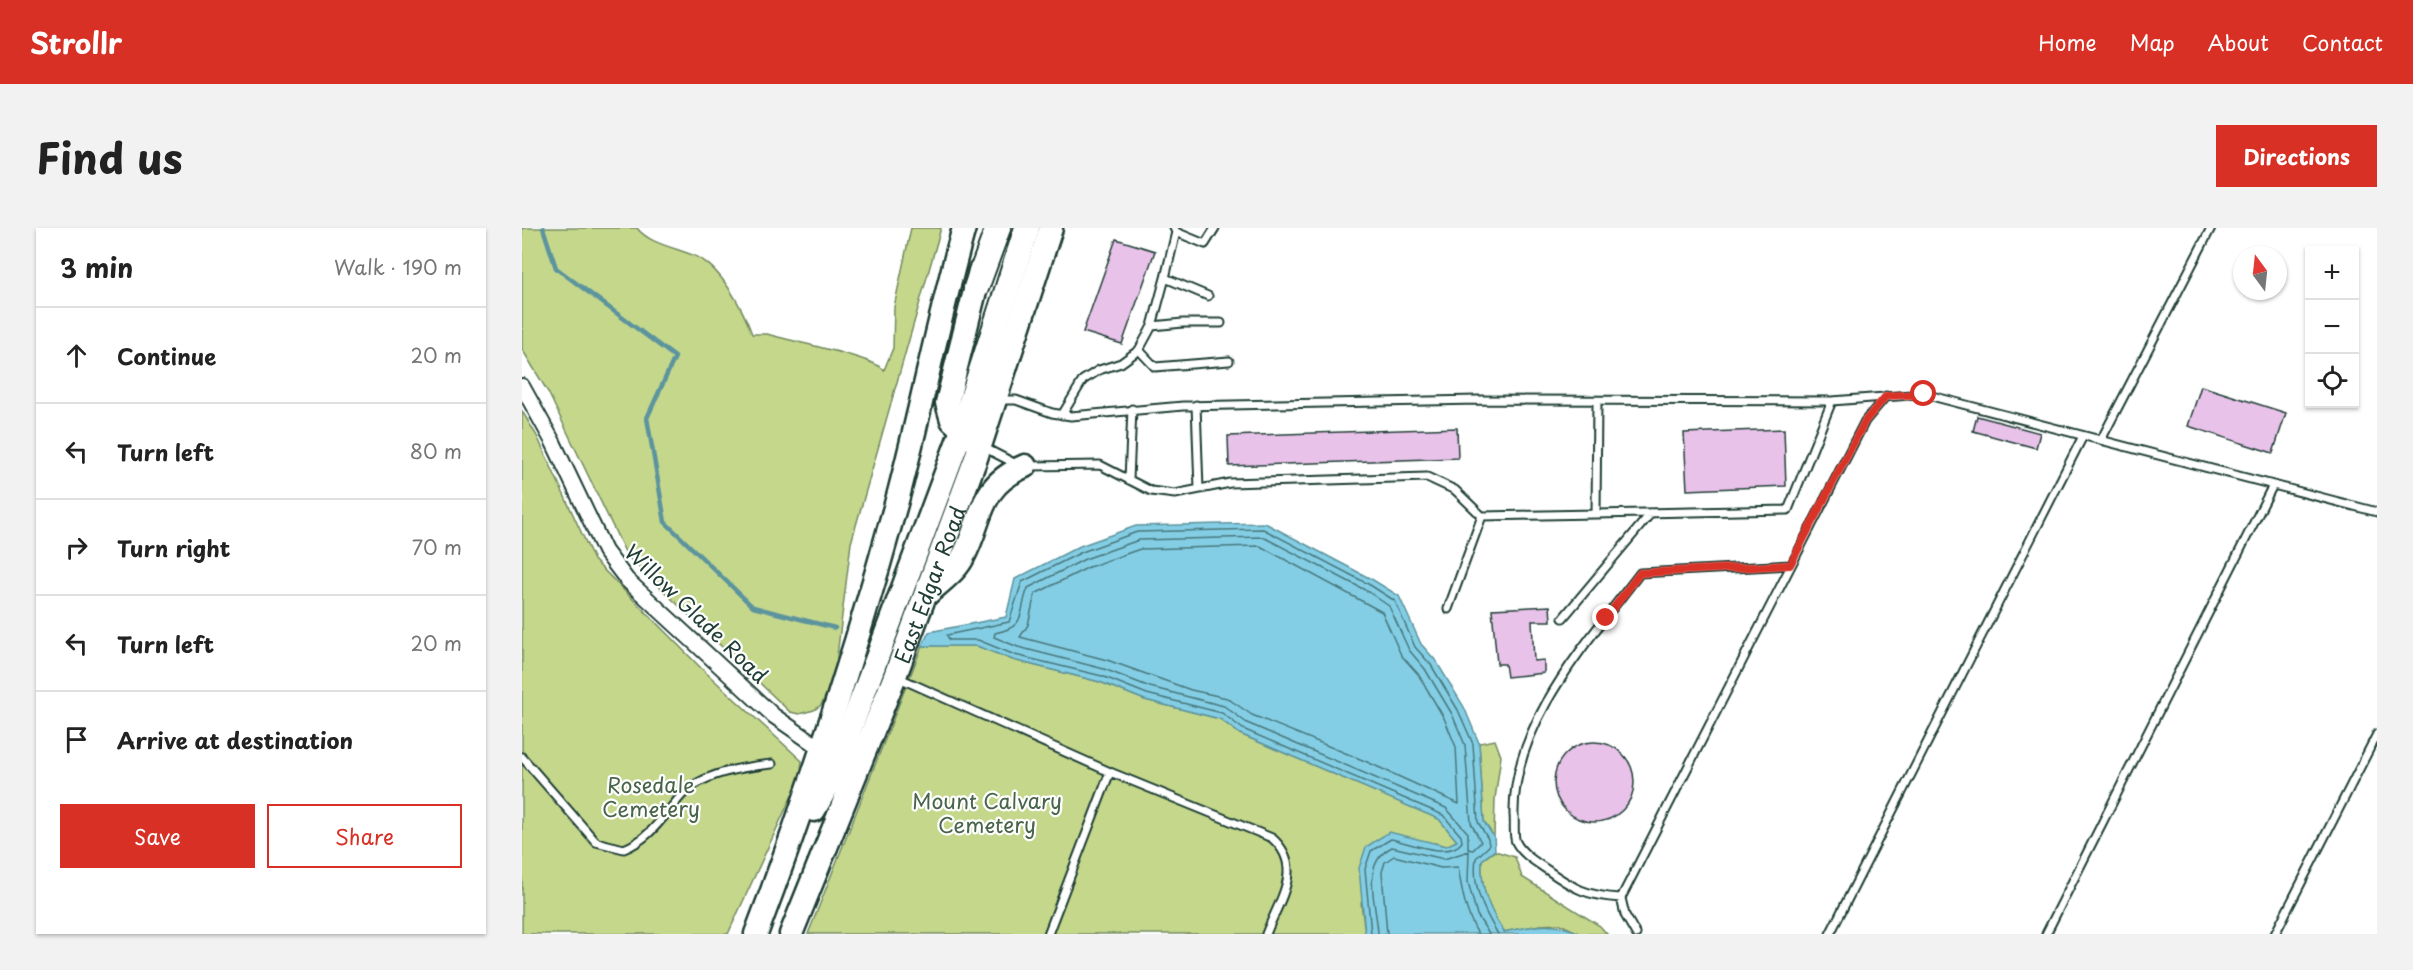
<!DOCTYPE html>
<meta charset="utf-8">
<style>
:root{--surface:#fff;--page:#f2f2f2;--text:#222;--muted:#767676;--line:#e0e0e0;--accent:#d93025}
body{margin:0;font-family:"Playpen Sans",sans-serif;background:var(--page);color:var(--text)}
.controls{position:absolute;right:18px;top:18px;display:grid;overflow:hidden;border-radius:0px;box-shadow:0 2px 4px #0004}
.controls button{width:54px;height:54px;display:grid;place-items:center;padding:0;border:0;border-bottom:2px solid var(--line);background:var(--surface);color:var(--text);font:30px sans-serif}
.compass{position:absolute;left:1711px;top:18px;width:54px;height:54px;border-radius:50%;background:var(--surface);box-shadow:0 2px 4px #0004;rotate:345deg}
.stop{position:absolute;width:18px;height:18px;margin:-14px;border:4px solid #d93025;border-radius:50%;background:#fff}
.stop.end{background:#d93025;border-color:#fff;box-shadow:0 2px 6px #0008}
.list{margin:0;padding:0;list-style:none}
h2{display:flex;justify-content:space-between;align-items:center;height:78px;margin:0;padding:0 24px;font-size:26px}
h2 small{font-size:20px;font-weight:400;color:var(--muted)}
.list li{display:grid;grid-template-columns:39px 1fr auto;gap:18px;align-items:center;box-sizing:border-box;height:96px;padding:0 24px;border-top:2px solid var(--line)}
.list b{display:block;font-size:22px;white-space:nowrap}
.list em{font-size:20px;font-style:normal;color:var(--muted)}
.actions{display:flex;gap:12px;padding:18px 24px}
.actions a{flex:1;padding:14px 0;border:2px solid var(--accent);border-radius:0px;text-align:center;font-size:21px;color:var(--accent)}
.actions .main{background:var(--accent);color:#fff}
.icon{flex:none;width:33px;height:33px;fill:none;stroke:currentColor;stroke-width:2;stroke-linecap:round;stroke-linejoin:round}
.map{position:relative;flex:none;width:1855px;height:706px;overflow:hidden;border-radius:0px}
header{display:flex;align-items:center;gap:36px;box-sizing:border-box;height:84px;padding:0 30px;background:var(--accent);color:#fff}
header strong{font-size:28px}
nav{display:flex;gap:33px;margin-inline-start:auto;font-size:21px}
.intro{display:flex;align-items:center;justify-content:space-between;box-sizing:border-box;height:144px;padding:0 36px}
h1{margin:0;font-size:42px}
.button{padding:15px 27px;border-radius:0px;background:var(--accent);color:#fff;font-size:21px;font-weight:700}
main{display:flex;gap:36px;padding:0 36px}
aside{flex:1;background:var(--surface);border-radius:0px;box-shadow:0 2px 4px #0004}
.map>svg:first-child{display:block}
.green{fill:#c5d78b;stroke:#728a60;stroke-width:1.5}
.water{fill:#84cee5;stroke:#5c949e;stroke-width:1.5}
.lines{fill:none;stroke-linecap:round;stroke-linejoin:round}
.shore{stroke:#47777b;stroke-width:1.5}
.stream{stroke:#5c949e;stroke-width:4.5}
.building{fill:#e9c2ea;stroke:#1f3d34;stroke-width:1.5}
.service-casing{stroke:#1f3d34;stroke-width:11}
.minor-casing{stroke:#1f3d34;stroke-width:18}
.trunk-casing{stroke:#1f3d34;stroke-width:27}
.motorway-casing{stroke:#1f3d34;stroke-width:28}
.service{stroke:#fff;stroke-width:7}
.minor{stroke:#fff;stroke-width:14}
.trunk{stroke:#fff;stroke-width:22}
.motorway{stroke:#fff;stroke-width:24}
.route{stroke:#d93025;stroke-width:8}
.labels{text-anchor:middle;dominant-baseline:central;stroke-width:4.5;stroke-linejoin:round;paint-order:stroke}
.street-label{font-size:21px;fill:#1f3d34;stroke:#fff}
.park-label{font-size:21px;fill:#48644a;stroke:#fff}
</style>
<header>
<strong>Strollr</strong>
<nav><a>Home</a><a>Map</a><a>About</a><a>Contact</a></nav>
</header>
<div class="intro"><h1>Find us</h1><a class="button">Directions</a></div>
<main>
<aside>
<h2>3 min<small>Walk · 190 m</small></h2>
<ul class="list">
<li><svg class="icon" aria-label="ahead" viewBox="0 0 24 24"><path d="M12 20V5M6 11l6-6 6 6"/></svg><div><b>Continue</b></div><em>20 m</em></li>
<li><svg class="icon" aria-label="left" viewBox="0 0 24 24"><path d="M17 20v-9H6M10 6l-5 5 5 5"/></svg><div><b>Turn left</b></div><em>80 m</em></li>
<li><svg class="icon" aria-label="right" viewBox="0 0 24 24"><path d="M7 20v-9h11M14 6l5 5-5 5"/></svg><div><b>Turn right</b></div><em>70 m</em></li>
<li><svg class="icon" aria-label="left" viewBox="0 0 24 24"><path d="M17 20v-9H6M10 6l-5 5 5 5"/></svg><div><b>Turn left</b></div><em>20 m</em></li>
<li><svg class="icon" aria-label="arrive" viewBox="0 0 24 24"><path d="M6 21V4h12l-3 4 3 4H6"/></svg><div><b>Arrive at destination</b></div></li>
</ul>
<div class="actions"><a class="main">Save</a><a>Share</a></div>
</aside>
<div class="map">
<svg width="1855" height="706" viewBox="0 0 1855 706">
<rect width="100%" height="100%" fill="#fff"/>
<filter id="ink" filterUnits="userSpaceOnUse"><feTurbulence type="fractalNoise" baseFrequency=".0167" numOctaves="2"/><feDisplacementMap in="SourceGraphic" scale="12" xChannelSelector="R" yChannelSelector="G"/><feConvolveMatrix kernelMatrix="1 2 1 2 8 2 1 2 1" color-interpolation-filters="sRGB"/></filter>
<g filter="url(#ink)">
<!-- green -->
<path class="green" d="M0,0h115c12,16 40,20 58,28 26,11 48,53 57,78h15c22,7 106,23 117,36l9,-22 1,-41 17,-79h30l-90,315 -15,121 -8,27 -7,14 -7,5 -15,4 -9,-2 -163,-156 -79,-164 -26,-43z
M0,183l15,25 57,124 108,109 100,92 -2,17 -72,156h-206z
M400,418h55l36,14 87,22 45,18 75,19 20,15 199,85 18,22 -11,5 -11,-3 -74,59 4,32h-557z
M973,512l6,16 -6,43 -1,38 -10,-15 -5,-79z
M973,623l20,6 7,20 78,49 7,8h-26l-21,-10 -20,1 -37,7c-14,-23 -23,-44 -21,-72z"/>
<!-- water -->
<path class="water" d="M743,295l108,57 26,16 22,48 15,17 28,46 15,36 5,79 10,15 1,13 -13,10c-2,28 7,49 22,72 27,-6 51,-12 77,2h-216l-6,-66 7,-21 23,-15 57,14 11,-5 -18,-22 -199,-85 -20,-15 -75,-19 -45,-18 -87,-22 -36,-14h-55l7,-14 77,-15 9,-38 65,-33 56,-20z"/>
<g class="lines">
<!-- shore -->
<path class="shore" d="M741,309l104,54 22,15 20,44 16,19 27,45 13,31 6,78 10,19 -8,8 -5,-1v-16l-22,-25 -199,-85 -23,-17 -74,-19 -46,-18 -86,-22 -24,-10 1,-4c33,-7 23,-20 33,-45l57,-29 54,-19z
M738,318l122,66 19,43 17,19 26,44 12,29 3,57 -94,-43 -113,-46 -25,-17 -36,-8 -84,-30 -87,-23 8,-12 7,-31 54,-27 51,-18z
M849,706l-6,-65 6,-18 20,-12c19,4 58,21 71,3l-1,-6 -18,-21 -200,-86 -21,-16 -75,-19 -45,-18 -87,-21 -37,-15h-29l-2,-5 62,-13 13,-40 60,-30 55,-20 126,-3 107,56 25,16 20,46 16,18 27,45 15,34 5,78 10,17 1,7 -13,12c-4,28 7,52 22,76
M856,706c-1,-30 -19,-70 14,-87l52,12 25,-8 -1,31 9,33 12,19
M865,706l-5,-62 3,-10 9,-6 47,12 17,-1c4,24 7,45 20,67"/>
<!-- stream -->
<path class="stream" d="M21,0l13,40 119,89 -28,61 18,104 88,85 82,21"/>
</g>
<!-- building -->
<path class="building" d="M594,11l39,12 -33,93 -39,-12z
M1679,158l85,27 -13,40 -85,-27z
M1455,188l63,17 -4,15 -63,-17z
M935,200l1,30 -229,8 -1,-30z
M1262,201l2,57 -99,4 -3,-57z
M1028,378l1,15h-19l2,40 10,-1v13l-37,4 -2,-13h-8l-5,-55z
M1032 554a40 40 0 1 1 80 0a40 40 0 1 1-80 0Z"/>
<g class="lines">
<!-- service casing -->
<g class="service-casing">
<path id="service" d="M654,4l29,12 10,-16
M643,50l11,-46 -2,-4
M630,98l13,-48 43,18
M617,122l13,-24 31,-3h38
M476,172h18l36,13 19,3 112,-10 295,-6 354,1 92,-7 453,118
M674,177l3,84
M540,187l21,-35 16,-10 22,-7 18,-13 16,17 74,-6
M1579,212l110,-212
M461,219l33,17
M508,238l70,-1 51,26 24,3 55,-11 197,-6 28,13 27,26 114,-2 1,-113
M607,252l3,-71
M1074,286l192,-4 44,-109
M926,381l34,-93
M1041,390l88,-105
M375,449l213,95 162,66c33,29 7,62 -6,96
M0,529l74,85 28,7c27,-11 39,-33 57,-53 21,-23 62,-29 91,-32
M1099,670c-34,-2 -47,-9 -75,-29 -10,-7 -24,-15 -30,-27 -3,-6 -1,-19 -2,-27 -2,-92 74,-173 126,-242l150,-8
M526,706l62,-162
M1114,706l-11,-19 -4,-17 244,-477 21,-25
M1308,706l253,-498
M1524,706l227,-449
M1753,706l102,-200"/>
</g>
<!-- minor casing -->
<g class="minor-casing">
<path id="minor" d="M0,158l31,56 52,109 22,29 147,136 49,34"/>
</g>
<!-- trunk casing -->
<g class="trunk-casing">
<g id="trunk">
<path d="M451,211l-21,-19 -5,-17 33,-132"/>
<path d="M404,367c12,-11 28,-22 36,-36 22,-40 14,-72 63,-93"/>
<path d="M292,582l18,-32 130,-348"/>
<path d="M234,706c55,-145 102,-291 143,-441 23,-88 40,-177 65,-265"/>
<path id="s1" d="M269,706l104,-258 81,-218 75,-230"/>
</g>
</g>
<!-- motorway casing -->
<g class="motorway-casing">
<path id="motorway" d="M454,60l22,-60
M440,202l65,-202"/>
</g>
<!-- service -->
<use href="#service" class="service"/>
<!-- minor -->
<use href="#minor" class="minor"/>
<!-- trunk -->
<use href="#trunk" class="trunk"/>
<!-- motorway -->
<use href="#motorway" class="motorway"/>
</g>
</g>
<g class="lines" filter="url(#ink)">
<!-- route -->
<path class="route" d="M1084,390l34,-45 150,-8 75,-144 21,-25 38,-2"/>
</g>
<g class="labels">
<!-- street labels -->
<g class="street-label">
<text stroke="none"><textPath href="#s1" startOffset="376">East Edgar Road</textPath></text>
<text transform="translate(175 385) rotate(44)">Willow Glade Road</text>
</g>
<!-- park labels -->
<g class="park-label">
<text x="129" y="556">Rosedale<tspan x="129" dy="24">Cemetery</tspan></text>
<text x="465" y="572">Mount Calvary<tspan x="465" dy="24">Cemetery</tspan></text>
</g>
</g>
</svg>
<div class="controls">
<button>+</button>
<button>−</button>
<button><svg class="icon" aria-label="locate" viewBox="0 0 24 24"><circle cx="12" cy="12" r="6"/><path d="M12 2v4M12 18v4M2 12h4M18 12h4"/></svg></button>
</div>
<svg class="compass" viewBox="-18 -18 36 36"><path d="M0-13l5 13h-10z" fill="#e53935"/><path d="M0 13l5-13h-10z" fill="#767676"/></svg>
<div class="stop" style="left:1402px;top:166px"></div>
<div class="stop end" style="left:1084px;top:390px"></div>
</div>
</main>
